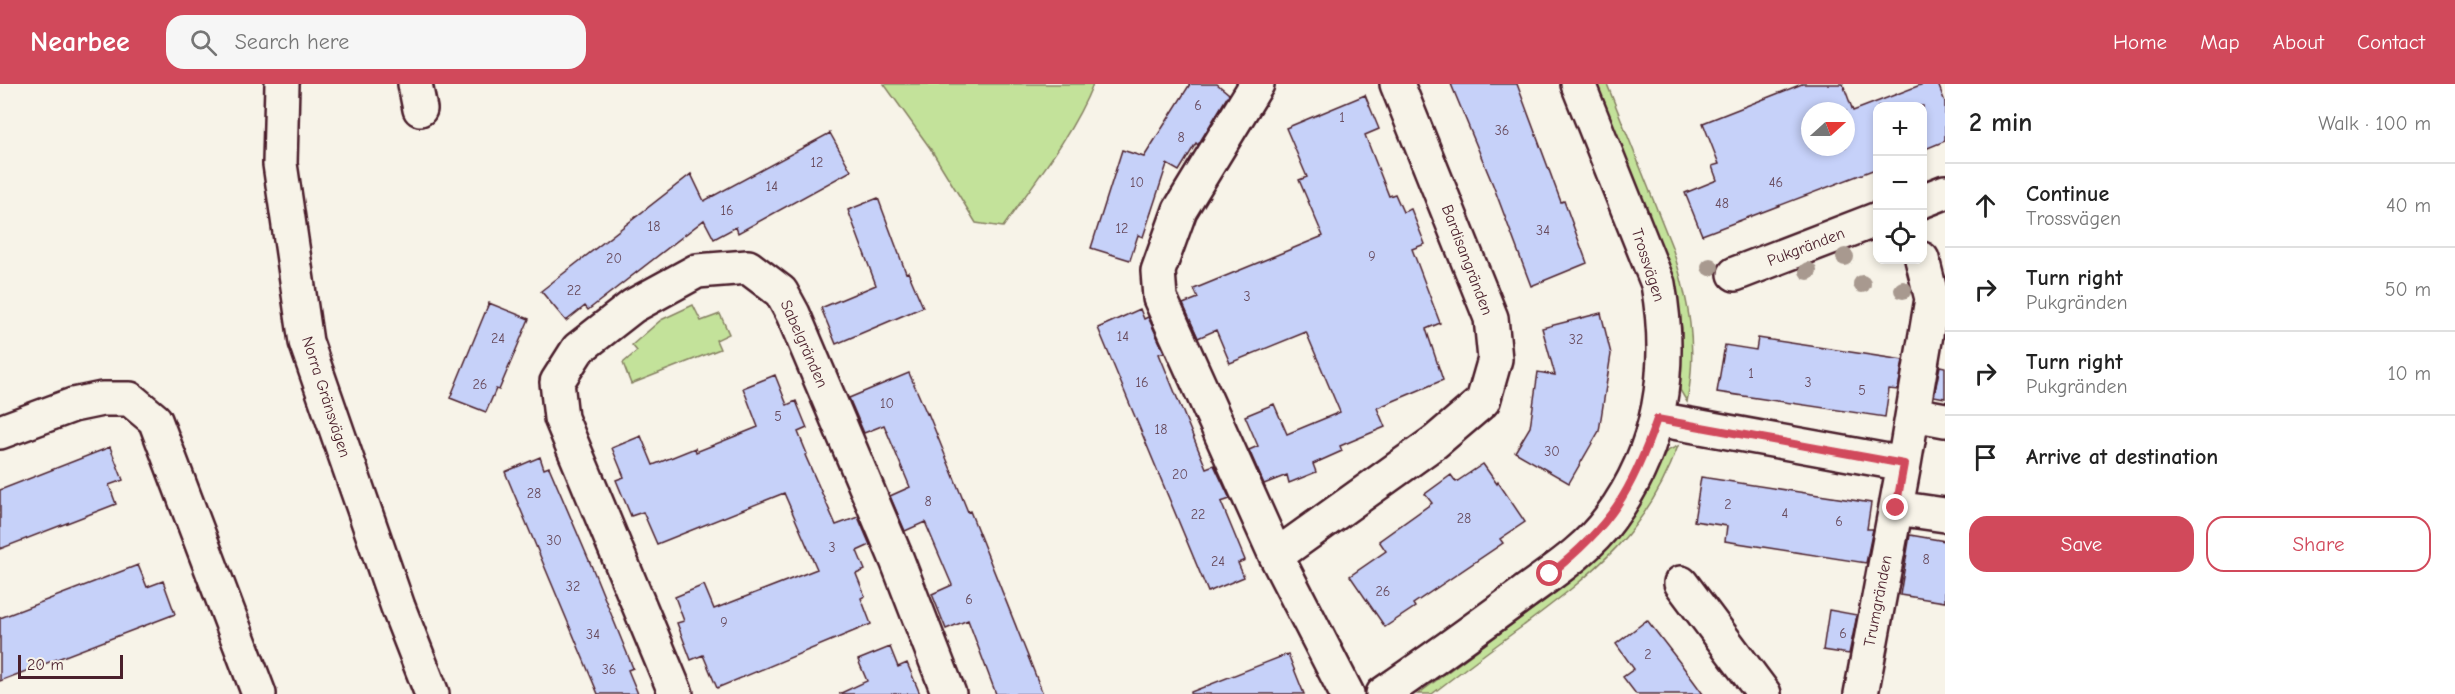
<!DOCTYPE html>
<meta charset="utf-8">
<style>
:root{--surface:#fff;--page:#f6f6f6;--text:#222;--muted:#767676;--line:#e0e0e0;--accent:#d1495b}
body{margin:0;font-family:"Comic Neue",sans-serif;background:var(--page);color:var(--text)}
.controls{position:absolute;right:18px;top:18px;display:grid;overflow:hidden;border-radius:12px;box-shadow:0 3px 9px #0003}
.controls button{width:54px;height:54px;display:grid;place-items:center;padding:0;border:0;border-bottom:2px solid var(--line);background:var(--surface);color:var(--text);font:30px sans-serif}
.compass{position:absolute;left:1801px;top:18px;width:54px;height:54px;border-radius:50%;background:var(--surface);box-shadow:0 3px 9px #0003;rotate:69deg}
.scale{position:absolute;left:18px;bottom:15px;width:105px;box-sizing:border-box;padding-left:6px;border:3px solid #4a1f2b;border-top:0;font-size:16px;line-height:21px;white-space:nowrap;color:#4a1f2b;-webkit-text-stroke:4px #f7f3e8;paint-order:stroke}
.stop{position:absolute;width:18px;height:18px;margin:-14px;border:4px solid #d1495b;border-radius:50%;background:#fff}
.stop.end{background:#d1495b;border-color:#fff;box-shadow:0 2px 6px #0008}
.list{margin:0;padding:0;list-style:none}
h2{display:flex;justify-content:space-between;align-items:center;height:78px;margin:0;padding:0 24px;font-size:26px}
h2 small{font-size:20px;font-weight:400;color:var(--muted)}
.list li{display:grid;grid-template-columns:39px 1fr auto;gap:18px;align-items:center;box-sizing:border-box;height:84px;padding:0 24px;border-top:2px solid var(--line)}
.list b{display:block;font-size:22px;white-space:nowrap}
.list p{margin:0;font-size:20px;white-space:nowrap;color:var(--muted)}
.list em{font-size:20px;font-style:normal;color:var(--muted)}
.actions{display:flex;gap:12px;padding:18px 24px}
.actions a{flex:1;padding:14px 0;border:2px solid var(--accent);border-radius:18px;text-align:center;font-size:21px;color:var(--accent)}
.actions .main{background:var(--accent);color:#fff}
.icon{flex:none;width:33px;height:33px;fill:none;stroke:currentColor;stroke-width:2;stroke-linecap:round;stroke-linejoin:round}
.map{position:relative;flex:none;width:1945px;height:610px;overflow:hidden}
header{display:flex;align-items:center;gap:36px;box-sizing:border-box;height:84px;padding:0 30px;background:var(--accent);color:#fff}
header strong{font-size:28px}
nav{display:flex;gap:33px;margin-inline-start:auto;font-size:21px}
.search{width:420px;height:54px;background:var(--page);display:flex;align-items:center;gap:15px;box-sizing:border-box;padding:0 21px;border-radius:18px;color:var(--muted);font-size:22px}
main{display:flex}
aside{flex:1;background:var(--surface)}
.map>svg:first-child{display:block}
.green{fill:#c3e29a;stroke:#868062;stroke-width:1.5}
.building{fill:#c6d1f9;stroke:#4a1f2b;stroke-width:1.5;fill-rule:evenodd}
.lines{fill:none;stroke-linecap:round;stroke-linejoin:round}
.minor-casing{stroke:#4a1f2b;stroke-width:38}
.minor{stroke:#f7f3e8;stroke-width:33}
.tree{fill:#a8998f}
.route{stroke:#d1495b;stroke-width:8}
.labels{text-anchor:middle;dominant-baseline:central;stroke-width:5;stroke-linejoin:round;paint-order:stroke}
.number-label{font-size:14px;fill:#694c5e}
.street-label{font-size:16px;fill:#4a1f2b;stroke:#f7f3e8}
</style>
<header>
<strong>Nearbee</strong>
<div class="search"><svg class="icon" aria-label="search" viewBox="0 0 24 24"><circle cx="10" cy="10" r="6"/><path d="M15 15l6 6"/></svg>Search here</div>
<nav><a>Home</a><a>Map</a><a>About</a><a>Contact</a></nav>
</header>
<main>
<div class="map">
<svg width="1945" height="610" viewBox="0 0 1945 610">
<rect width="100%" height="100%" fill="#f7f3e8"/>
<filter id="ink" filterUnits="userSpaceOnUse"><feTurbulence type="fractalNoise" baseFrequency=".0167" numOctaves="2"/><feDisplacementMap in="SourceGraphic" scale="12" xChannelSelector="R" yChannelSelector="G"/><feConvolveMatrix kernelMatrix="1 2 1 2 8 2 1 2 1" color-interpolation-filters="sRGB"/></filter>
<g filter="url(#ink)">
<!-- green -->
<path class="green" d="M884,0h209c-21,52 -58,97 -90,143l-27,-4 -46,-75z
M1595,0h12l65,163c17,55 26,98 15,155l-7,-12 2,-62 -11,-55z
M693,221l8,16 19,-7 9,20 -13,6 4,9 -89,35 -8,-21 14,-12 -5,-6 29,-25z
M1678,362c-31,87 -85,127 -155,180 -31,22 -61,45 -91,68h-14l146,-108 31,-26 23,-25 20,-28 29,-56z"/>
<!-- building -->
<path class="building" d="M1190,0h27l12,10 -31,51 -2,-2 -17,28 -12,-7 -24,73 -5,-2 -8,25 -39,-12 31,-98 22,7z
M1451,0h66l44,118 3,-1 23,62 -56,23 -38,-101z
M1802,0h41l10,27 70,-27h15l7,18v39l-22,9v-44h-45v62l-176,67 -17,-42 32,-13 -5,-14 7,-2 -16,-41zM1810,27h36v36h-36z
M1365,11l14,34 -14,6 24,61 6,-2 8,18 8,-3 14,35 -13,5 28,74 -14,6 17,51 -66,28 8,19 -45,19 2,5 -29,13 3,8 -27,11 -2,-8 -23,9 -15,-34 9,-4 -13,-30 29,-12 13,30 53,-22 -34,-80 -76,31 -14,-33 -18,8 -15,-34 15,-6 -4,-9 129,-53 -24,-56 8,-3 -21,-49z
M830,49l21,38 -113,62 -2,-6 -22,12 -10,-19 -116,90 -3,-4 -19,15 -25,-30 150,-117 13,27z
M878,114l28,75 2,-1 15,35 -87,37 -15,-36 55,-23 -28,-75z
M489,219l40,16 -30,71 -3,-1 -10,23 -36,-14z
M1140,225l4,10 4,-2 16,35 -5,2 47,114 8,-3 16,34 -9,3 24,58 -7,3 6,14 -36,15 -110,-264z
M1601,229l10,41 -12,77 -30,52 -54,-31 15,-25 8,-55 17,3 -13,-47z
M1758,254l145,22 -5,30 -9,-1 -4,28 -168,-25 8,-47 31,5z
M1940,282l5,1v31l-11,-2z
M909,289l18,41 1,-1 40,99 2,-1 73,183h-47l-28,-74 -22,9 -14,-35 20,-9 -27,-63 -20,9 -15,-35 20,-9 -26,-62 -20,8 -15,-35z
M775,291l12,30 9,-4 11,27 -9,4 9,22 -2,1 31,70 22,-8 12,28 -13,6 8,19 -9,4 9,22 -4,2 10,26 -154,64 -14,-33 -12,5 -14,-37 7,-2 -9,-24 29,-12 10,24 103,-40 -33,-76 -127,51 -14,-32 -12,4 -15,-36 8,-3 -12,-29 29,-12 12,29 42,-17 1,4 62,-25 -15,-39z
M110,363l13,33 -14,5 7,19 -116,45v-59z
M540,373l4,12 5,-2 45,105 39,96 -5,2 10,24h-40l-78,-186 -15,-36z
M1483,380l14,20 1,-2 27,40 -25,17 3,4 -90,61 2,3 -30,20 -35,-51 36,-25 -7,-10 53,-38 -7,-9 26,-19 5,7z
M1701,393l170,26 -4,26h6l-7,34 -141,-22 2,-15 -33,-5z
M1910,451l35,6v61l-45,-7z
M138,481l9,22 16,-6 12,33 -175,67v-63z
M1829,526l28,5 -8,39 -26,-4z
M1647,536l34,44 22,30h-67l-13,-17 11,-8 -18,-25z
M890,563l8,20 9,-4 13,31h-81l28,-13 -9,-21z
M1288,570l16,40h-113v-2z"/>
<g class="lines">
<!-- minor casing -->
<g class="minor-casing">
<path id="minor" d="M282,0l-2,80 26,178 92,265 34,87
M415,0l5,25
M1257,0l-77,126 -22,61 2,27 116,258 71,138
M1922,117l23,-9
M1735,190l143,-55
M1913,330l32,6
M1657,335l247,45
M0,348l73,-27 29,-6h28l25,21 104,274
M1896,424l49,7
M1276,472l159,-114 48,-41 12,-42 -4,-41 -94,-234
M1681,499l83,111
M676,610l-115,-276 -4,-36 21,-33 55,-43 64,-35 51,-4 33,25 12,22 104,246 52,134
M1383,610c48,-33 95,-67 141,-101 30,-22 64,-44 86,-75 51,-69 63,-151 48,-234l-80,-200
M1861,610l43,-230 28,-165 -10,-40"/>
</g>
<!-- minor -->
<use href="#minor" class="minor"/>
</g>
<!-- trees -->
<g class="tree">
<circle cx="1845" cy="173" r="9"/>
<circle cx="1710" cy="183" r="9"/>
<circle cx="1808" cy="187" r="9"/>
<circle cx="1862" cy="200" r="9"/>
<circle cx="1903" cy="206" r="9"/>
</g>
</g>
<g class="lines" filter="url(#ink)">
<!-- route -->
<path class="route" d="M1550,490c61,-48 82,-83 107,-155l247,45 -8,44"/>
</g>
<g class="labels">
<!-- number labels -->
<g class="number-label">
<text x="1198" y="21">6</text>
<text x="1342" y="33">1</text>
<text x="1502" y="46">36</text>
<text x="1181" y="53">8</text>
<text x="817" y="78">12</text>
<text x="1137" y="98">10</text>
<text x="1776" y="98">46</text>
<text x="772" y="102">14</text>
<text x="1722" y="119">48</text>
<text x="727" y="126">16</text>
<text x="654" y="142">18</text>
<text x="1122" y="144">12</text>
<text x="1543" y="146">34</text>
<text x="1372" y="172">9</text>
<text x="614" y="174">20</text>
<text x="574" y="206">22</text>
<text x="1247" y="212">3</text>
<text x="1123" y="252">14</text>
<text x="498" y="254">24</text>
<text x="1576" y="255">32</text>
<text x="1751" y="289">1</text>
<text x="1142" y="298">16</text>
<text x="1808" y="298">3</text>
<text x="480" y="300">26</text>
<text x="1862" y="306">5</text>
<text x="887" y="319">10</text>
<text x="778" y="332">5</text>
<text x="1161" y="345">18</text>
<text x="1552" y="367">30</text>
<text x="1180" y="390">20</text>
<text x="534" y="409">28</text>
<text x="928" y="417">8</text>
<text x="1728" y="420">2</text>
<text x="1785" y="429">4</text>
<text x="1198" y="430">22</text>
<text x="1464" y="434">28</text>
<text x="1839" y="437">6</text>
<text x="554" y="456">30</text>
<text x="832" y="463">3</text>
<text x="1926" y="475">8</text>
<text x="1218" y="477">24</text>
<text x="573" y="502">32</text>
<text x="1383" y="507">26</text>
<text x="969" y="515">6</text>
<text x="724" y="538">9</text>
<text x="1843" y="549">6</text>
<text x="593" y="550">34</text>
<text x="1648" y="570">2</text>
<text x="609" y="585">36</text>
</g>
<!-- street labels -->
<g class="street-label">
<text transform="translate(1806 163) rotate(-21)">Pukgränden</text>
<text transform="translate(1467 176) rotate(69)">Bardisangränden</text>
<text transform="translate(1648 181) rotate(72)">Trossvägen</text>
<text transform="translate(804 260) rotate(66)">Sabelgränden</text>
<text transform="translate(326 313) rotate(72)">Norra Gränsvägen</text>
<text transform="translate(1878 517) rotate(-79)">Trumgränden</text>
</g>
</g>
</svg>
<div class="controls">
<button>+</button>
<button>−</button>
<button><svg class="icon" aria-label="locate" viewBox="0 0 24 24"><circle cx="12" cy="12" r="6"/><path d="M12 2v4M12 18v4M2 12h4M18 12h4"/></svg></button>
</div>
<svg class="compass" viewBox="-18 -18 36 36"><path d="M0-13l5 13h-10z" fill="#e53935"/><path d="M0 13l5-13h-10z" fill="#767676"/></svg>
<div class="scale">20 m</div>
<div class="stop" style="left:1550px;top:490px"></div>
<div class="stop end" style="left:1896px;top:424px"></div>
</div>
<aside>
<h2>2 min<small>Walk · 100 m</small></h2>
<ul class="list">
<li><svg class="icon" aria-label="ahead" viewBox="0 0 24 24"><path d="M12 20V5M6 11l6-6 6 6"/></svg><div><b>Continue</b><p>Trossvägen</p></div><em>40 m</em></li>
<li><svg class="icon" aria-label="right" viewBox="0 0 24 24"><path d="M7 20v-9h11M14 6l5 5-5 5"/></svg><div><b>Turn right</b><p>Pukgränden</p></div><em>50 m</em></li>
<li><svg class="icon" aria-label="right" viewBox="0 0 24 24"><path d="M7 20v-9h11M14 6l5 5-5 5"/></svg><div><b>Turn right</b><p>Pukgränden</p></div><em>10 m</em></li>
<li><svg class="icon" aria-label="arrive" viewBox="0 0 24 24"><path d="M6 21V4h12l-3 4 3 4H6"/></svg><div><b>Arrive at destination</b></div></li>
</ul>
<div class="actions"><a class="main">Save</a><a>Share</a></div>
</aside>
</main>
